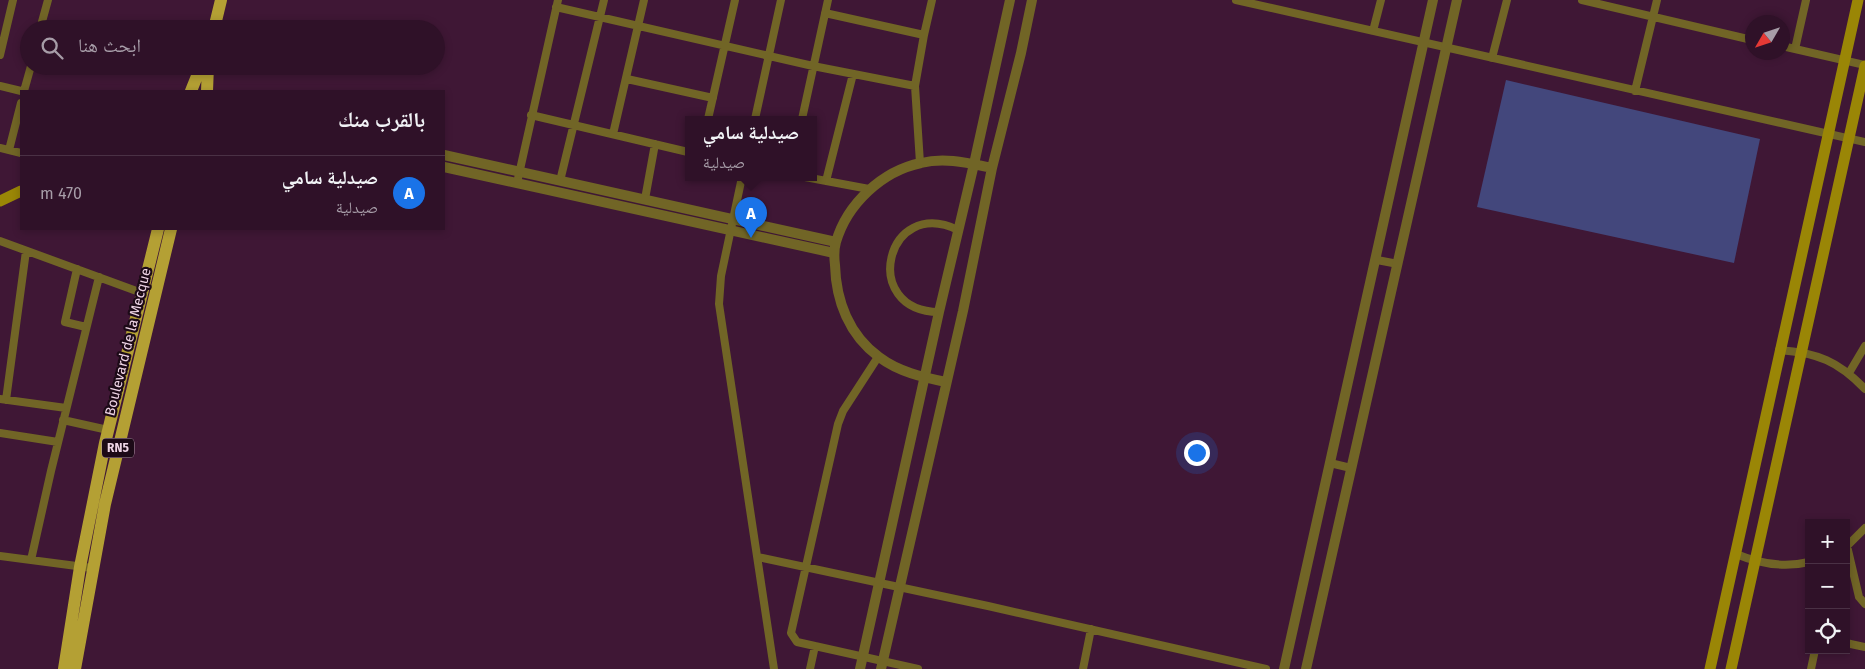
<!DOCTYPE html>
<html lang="ar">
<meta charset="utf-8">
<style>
:root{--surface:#2f1128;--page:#371a30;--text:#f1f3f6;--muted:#a79da8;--line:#4a3145;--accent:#1a73e8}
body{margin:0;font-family:"Fira Sans","Noto Naskh Arabic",sans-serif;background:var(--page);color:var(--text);direction:rtl}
.controls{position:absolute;right:15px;bottom:15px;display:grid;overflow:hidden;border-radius:0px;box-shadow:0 2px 8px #0003}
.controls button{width:45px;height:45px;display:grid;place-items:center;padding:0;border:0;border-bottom:1px solid var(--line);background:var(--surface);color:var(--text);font:25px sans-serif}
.compass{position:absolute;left:1745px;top:15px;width:45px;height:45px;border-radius:50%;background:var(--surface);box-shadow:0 2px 8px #0003;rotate:231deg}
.you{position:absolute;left:1196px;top:452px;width:18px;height:18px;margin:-12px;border:4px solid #fff;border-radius:50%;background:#1a73e8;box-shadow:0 0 0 8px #1a73e833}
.badge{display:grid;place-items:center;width:32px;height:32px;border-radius:50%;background:var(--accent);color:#fff;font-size:16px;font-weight:700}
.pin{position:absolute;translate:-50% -41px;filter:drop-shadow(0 1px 2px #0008)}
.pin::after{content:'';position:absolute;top:26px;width:18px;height:15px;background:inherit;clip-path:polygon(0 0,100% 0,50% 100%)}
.popup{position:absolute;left:685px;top:116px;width:132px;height:65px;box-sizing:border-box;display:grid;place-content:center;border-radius:0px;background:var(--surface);filter:drop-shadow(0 1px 4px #0005);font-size:16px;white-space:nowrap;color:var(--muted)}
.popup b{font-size:19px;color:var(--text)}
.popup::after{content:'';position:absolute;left:50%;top:100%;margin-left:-10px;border:10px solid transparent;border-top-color:var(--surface)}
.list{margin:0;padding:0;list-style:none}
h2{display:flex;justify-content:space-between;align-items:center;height:65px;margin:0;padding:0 20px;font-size:21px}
h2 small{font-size:16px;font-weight:400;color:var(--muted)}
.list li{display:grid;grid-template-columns:32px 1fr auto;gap:15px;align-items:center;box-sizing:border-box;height:75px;padding:0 20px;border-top:1px solid var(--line)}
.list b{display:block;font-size:19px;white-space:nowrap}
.list p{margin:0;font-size:16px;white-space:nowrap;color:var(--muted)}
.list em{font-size:16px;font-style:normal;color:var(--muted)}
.icon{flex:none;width:28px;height:28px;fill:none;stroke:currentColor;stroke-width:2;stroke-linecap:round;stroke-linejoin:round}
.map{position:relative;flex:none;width:1865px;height:669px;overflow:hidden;direction:ltr}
.search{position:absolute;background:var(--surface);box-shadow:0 2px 8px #0003;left:20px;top:20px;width:425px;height:55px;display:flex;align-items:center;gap:12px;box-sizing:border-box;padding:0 18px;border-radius:28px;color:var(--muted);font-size:19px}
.panel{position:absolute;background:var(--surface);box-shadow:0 2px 8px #0003;left:20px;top:90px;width:425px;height:140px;border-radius:0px;direction:rtl}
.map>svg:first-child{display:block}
.green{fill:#43477c}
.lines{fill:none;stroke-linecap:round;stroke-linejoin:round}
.minor{stroke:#716526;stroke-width:8}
.tertiary{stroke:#716526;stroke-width:10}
.secondary{stroke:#9a8606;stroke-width:11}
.primary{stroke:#b4a034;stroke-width:12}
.labels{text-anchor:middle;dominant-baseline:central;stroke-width:4.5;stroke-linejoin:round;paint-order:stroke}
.shield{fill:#1c0a17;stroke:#b098a8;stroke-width:1}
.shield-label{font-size:12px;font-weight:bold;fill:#efd5e6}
.street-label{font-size:14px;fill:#efd5e6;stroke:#1c0a17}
</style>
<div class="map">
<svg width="1865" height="669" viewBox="0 0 1865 669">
<rect width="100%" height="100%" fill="#3f1735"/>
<!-- green -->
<path class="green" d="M1506,80l254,59 -26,124 -257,-56z"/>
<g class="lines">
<!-- minor -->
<path class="minor" d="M1236,0l629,142
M1582,0l170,40
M556,7l257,59 102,20
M825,13l99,22
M40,29l8,-29
M1373,31l8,-31
M1782,46l83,19
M1795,49l11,-49
M0,55l13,-55
M1492,58l15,-58
M627,79l86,19
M0,86l21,5
M24,91l7,-25
M1635,91l22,-91
M531,115l157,37
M708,119l27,-119
M755,119l26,-119
M802,119l26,-119
M613,134l31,-134
M0,148l21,5
M9,150l12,-47
M920,163l-5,-77 9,-51 8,-35
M742,177l-21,99 -2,28 55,365
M805,177l64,12
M560,181l44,-181
M826,181l27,-107
M517,183l41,-183
M645,199l10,-55
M0,241l142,52
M1377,260l21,4
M77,269l-12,53 21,5
M939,312c-80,-1 -53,-117 19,-82
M1779,350c39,3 59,11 86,39
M878,357l-35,54 -5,13 -47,209 6,9 121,27
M1849,373l16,-27
M0,399l66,9
M6,400l20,-149
M63,420l45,10
M0,433l58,9
M1330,463l21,5
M1847,546l12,51 6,7
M1846,547l19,-19
M1736,554c24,10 48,14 73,8
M0,556l92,12
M758,557l230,49 278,63
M31,560l20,-89 48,-194
M1846,643l19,4
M810,669l5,-23
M1083,669l8,-40
M1811,669l4,-19"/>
<!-- tertiary -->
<path class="tertiary" d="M444,155l392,87
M444,167l390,86
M946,382c-24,-5 -47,-10 -67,-25 -30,-22 -43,-56 -44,-92 -1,-8 -1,-16 1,-23 11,-38 46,-71 85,-79 24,-6 47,0 71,5
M860,669l79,-357 35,-148 36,-164
M881,669l82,-358 29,-143 29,-115 11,-53
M1284,669l149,-669
M1306,669l151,-669"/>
<!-- secondary -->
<path class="secondary" d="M0,201l21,-10
M1710,669l148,-669
M1731,669l134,-603"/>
<!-- primary -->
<path class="primary" d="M214,29l7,-29
M191,91l10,-25
M207,91l1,-25
M64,669l16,-102 25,-124 53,-214
M75,669l30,-165 66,-275"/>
</g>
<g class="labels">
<!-- shield labels -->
<rect class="shield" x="102" y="438.5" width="32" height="19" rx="4"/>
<g class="shield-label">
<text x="118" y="448">RN5</text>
</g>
<!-- street labels -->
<g class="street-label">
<text transform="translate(128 342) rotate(-76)">Boulevard de la Mecque</text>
</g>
</g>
</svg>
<div class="controls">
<button>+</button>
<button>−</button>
<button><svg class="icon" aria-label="locate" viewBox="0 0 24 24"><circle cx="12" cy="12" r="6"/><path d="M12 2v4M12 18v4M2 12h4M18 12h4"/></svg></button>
</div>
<svg class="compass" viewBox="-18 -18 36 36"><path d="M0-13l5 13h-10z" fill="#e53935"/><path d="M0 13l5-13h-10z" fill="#a79da8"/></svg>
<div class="you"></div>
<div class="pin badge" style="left:751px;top:238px">A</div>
<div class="popup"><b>صيدلية سامي</b>صيدلية</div>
<div class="search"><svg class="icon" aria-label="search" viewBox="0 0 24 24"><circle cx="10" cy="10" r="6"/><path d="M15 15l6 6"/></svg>ابحث هنا</div>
<section class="panel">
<h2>بالقرب منك<small></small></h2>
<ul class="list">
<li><span class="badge">A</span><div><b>صيدلية سامي</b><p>صيدلية</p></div><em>470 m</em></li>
</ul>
</section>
</div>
